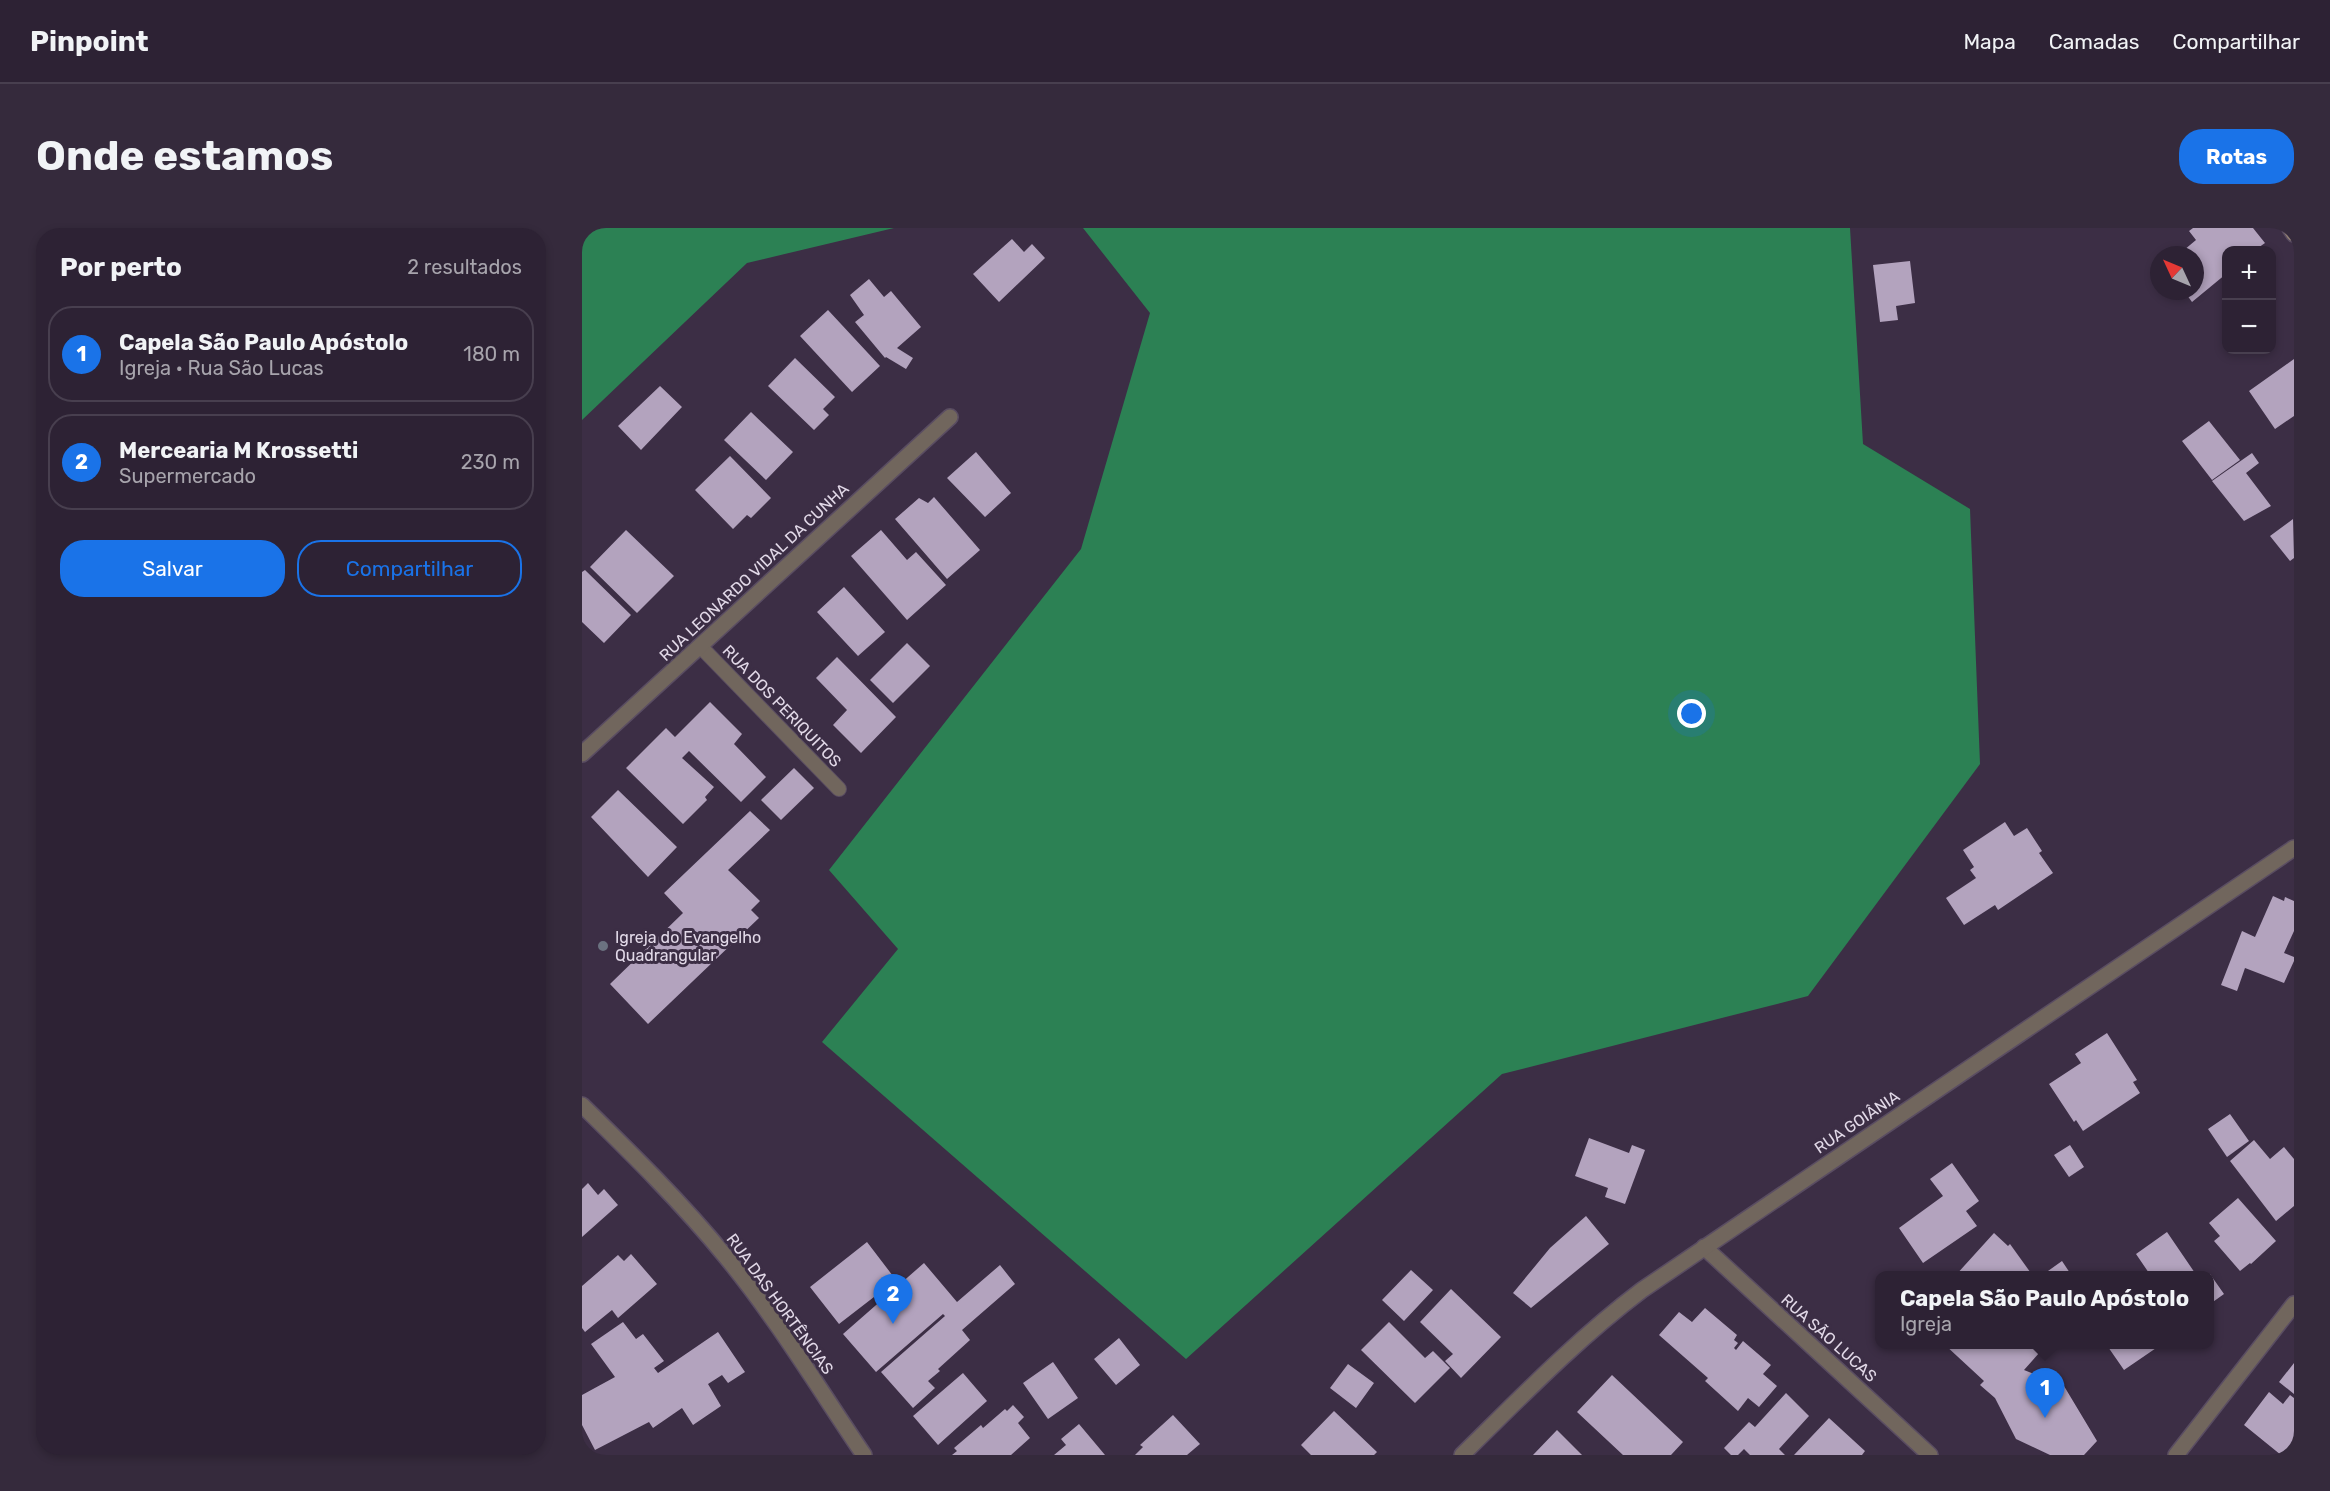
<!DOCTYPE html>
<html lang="pt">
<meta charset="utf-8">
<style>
:root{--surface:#2d2234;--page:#352a3c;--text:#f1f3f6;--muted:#a7a4ac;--line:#483f4f;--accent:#1a73e8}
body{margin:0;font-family:Rubik,sans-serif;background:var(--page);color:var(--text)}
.controls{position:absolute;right:18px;top:18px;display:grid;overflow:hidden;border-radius:12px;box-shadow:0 3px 9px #0003}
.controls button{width:54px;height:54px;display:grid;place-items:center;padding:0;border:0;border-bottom:2px solid var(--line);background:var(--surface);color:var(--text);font:30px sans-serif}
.compass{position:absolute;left:1568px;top:18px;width:54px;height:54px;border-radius:50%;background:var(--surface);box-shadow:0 3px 9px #0003;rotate:314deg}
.you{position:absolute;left:1110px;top:486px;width:21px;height:21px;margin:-15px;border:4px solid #fff;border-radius:50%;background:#1a73e8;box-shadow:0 0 0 9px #1a73e833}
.badge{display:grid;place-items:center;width:39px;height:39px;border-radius:50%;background:var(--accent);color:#fff;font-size:20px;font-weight:700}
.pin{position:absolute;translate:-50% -50px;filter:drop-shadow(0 2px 3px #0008)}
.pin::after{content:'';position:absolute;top:32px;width:21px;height:18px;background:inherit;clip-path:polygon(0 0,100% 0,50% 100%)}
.popup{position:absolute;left:1293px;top:1043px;width:339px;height:78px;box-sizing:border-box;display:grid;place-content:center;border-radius:12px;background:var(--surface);filter:drop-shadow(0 2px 4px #0005);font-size:20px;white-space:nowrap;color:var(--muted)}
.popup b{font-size:22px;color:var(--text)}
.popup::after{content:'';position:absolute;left:50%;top:100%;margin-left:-12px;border:12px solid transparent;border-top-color:var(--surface)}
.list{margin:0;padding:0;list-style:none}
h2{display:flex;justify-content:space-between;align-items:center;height:78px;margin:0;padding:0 24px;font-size:26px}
h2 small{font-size:20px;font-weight:400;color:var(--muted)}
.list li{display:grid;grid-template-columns:39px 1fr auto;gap:18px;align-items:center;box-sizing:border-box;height:96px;margin:0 12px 12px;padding:0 12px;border:2px solid var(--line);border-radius:24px}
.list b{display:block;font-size:22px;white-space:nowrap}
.list p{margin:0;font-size:20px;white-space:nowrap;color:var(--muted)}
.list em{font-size:20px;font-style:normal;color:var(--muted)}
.actions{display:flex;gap:12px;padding:18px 24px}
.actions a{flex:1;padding:14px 0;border:2px solid var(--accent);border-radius:24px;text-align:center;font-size:21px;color:var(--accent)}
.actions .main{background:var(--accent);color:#fff}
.map{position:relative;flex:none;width:1712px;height:1227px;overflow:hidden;border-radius:24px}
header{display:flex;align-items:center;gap:36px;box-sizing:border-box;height:84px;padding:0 30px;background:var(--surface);border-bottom:2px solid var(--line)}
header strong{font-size:28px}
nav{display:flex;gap:33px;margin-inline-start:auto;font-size:21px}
.intro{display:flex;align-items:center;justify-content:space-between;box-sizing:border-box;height:144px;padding:0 36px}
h1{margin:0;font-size:42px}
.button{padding:15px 27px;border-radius:24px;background:var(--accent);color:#fff;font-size:21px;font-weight:700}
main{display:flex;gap:36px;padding:0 36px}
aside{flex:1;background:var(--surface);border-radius:24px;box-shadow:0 3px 9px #0003}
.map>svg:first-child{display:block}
.forest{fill:#2c8154}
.building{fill:#b3a3be}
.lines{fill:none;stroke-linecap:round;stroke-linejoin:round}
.service-casing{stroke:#5a4d62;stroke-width:16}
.minor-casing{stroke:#5a4d62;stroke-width:18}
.tertiary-casing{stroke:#5a4d62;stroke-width:18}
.secondary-casing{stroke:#5a4d62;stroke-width:18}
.service{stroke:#71665d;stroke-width:14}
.minor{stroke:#71665d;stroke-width:15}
.tertiary{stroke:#71665d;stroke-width:15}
.secondary{stroke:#938173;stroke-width:15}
.worship-dot{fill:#6b7280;stroke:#3c2e45;stroke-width:2}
.labels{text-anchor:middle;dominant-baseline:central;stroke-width:6;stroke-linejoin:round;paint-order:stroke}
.street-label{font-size:16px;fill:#e2d9e8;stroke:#3c2e45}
.poi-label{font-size:16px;fill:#e2d9e8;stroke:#3c2e45;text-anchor:start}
</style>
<header>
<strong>Pinpoint</strong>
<nav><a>Mapa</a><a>Camadas</a><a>Compartilhar</a></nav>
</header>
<div class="intro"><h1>Onde estamos</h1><a class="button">Rotas</a></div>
<main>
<aside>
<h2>Por perto<small>2 resultados</small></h2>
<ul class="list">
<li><span class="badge">1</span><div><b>Capela São Paulo Apóstolo</b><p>Igreja · Rua São Lucas</p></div><em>180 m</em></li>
<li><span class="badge">2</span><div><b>Mercearia M Krossetti</b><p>Supermercado</p></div><em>230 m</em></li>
</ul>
<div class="actions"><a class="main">Salvar</a><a>Compartilhar</a></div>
</aside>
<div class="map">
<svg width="1712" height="1227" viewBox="0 0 1712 1227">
<rect width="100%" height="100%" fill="#3c2e45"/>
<!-- forest -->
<path class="forest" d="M0,0h312l-147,35 -165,157z
M501,0h767l13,216 107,65 10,255 -172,232 -306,78 -316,285 -364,-317 76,-93 -69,-79 252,-321 69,-236z"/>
<!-- building -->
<path class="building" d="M1611,0h60l12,15 -10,7h-29v24l-34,28 -8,-11h11v-36h-17l18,-15 -7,-9z
M430,11l12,13 8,-8 13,14 -46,44 -26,-28z
M1328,33l5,42 -19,3 2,14 -18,2 -7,-57z
M287,51l15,18 7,-6 30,36 -24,21 16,10 -7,11 -20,-12 -1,1 -30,-36 9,-7 -14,-20z
M246,82l52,56 -28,26 -52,-56z
M213,130l40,39 -12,12 6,6 -15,15 -46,-44z
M1712,131v57l-19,13 -26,-38z
M78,158l22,21 -41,43 -23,-24z
M169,184l42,40 -27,28 -42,-40z
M1627,193l31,39 -28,20 -30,-39z
M394,224l35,41 -26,24 -38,-39z
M1670,225l7,10 -13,10 25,33 -27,15 -32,-40z
M148,228l41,42 -20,20 -4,-3 -14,14 -38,-39z
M352,269l46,53 -33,29 -52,-60 24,-21 9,5z
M1711,291l1,39 -4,3 -20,-25z
M44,302l48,46 -37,37 -47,-46z
M299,302l26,30 9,-8 30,33 -39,35 -56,-64z
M3,342l46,45 -27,28 -22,-21v-50z
M262,359l41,45 -27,24 -41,-44z
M325,415l23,23 -37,37 -23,-23z
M255,429l59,60 -35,36 -28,-28 14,-15 -31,-32z
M128,474l32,32 -8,10 32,33 -25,25 -52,-51 -7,7 32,29 -9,10 2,3 -24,24 -57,-56 40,-40 9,9z
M212,540l20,20 -33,32 -20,-20z
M36,562l59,57 -29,30 -57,-60z
M168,583l20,19 -42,40 32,31 -9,9 8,8 -111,106 -38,-40 73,-71 -19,-20z
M1423,594l9,14 13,-8 15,23 -3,2 14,20 -55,37 -3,-5 -31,20 -18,-27 30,-20 -6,-8 4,-3 -11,-17z
M1691,668l11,5 1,-4 9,4v30l-10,22 10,4v4l-10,22 -39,-15 -8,23 -16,-6 21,-54 13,6z
M1525,805l30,47 -4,2 7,11 -57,38 -7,-11 -2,2 -25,-38 32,-21 -6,-9z
M1648,886l19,27 -22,16 -19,-28z
M1007,910l40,15 3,-8 13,5 -20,54 -20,-7 3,-9 -33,-12z
M1672,912l16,19 14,-12 10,12v47l-18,15 -46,-60z
M1488,917l14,22 -15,10 -15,-22z
M1370,935l27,38 -13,10 11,15 -54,37 -24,-35 44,-32 -13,-17z
M6,955l10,12 6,-6 14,16 -36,32v-48z
M1656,970l38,43 -25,23 -1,-1 -10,8 -26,-30 6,-5 -11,-13z
M1004,988l23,28 -78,64 -18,-15 37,-45z
M1585,1004l30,44h-46l-15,-22z
M1412,1005l14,13 2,-2 23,32h-78z
M285,1014l29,38 -57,44 -29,-37z
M49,1026l26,30 -39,34 -6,-8 -27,22 -3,-4v-42l36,-31 6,6z
M1480,1033l10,15h-31z
M342,1035l33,39 43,-37 15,19 -53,46 8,10 -32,29 2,2 -12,10 7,7 -22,20 -32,-36 64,-56 -2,-2 -67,58 -33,-38z
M829,1042l22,20 -29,31 -22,-21z
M1628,1046l14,20 -14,10z
M869,1061l50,48 -40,41 -16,-17 8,-7 -33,-32z
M1123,1080l32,27 -3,5 4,3 -4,5 2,2 7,-9 28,24 -8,9 14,12 -18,21 -11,-9 -10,13 -33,-30 3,-3 -49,-43 20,-23 13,10z
M41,1094l13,17 7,-5 21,27 -10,7 4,5 60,-41 27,40 -17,11 -6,-8 -14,9 13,22 -28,19 -11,-17 -29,20 -4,-6 -54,28 -13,-25v-30l33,-18 -24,-33z
M807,1094l36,36 8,-7 17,17 -35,35 -54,-53z
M537,1110l21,27 -24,20 -22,-26z
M1362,1116h103l-23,26 40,16 33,55 -13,14h-34l-34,-16 -21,-41 -15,-13 4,-4z
M1524,1116h56l-38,26z
M471,1134l25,36 -30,21 -25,-36z
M1712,1135v31l-15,-12z
M766,1136l26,19 -18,25 -26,-20z
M381,1145l24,28 -49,44 -25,-29z
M1030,1147l71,67 -12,13h-48l-46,-43z
M1687,1164l14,12 7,-9 4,3v57h-13l-37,-30z
M1204,1165l23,23 -30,33 6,6h-35l-6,-6 -6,6h-7l-7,-7 25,-26 6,5z
M431,1177l11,12 -6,6 12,15 -19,17h-59l5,-4 -3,-3 27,-23 2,3 22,-19 2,2z
M752,1183l43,41 -3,3h-63l-10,-10z
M591,1187l27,29 -13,11h-52l8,-8 -3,-2z
M1247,1190l36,33 -3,4h-68z
M497,1196l26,31h-51l12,-10 -5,-6z
M975,1202l25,25h-49z"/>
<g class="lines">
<!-- service casing -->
<g class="service-casing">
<path id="service" d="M118,418l139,143"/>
</g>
<!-- minor casing -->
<g class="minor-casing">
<path id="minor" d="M0,526l368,-337
M1122,1019l226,208
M1594,1227l118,-151"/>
</g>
<!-- tertiary casing -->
<g class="tertiary-casing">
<path id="tertiary" d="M0,877c50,49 100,98 144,152 51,62 93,132 138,198
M880,1227c58,-57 115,-116 180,-165l652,-442"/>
</g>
<!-- secondary casing -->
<g class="secondary-casing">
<path id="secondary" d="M1708,0l4,6"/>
</g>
<!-- service -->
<use href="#service" class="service"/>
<!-- minor -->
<use href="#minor" class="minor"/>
<!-- tertiary -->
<use href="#tertiary" class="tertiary"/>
<!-- secondary -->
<use href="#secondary" class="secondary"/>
</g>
<!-- markers -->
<circle class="worship-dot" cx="21" cy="718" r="6"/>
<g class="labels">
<!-- street labels -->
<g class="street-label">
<text transform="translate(172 344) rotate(-43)">RUA LEONARDO VIDAL DA CUNHA</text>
<text transform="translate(200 478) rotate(46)">RUA DOS PERIQUITOS</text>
<text transform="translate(1275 894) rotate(-34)">RUA GOIÂNIA</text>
<text transform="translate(198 1076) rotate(54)">RUA DAS HORTÊNCIAS</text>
<text transform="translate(1247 1110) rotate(42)">RUA SÃO LUCAS</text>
</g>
<!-- poi labels -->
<g class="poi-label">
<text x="33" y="709">Igreja do Evangelho<tspan x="33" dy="18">Quadrangular</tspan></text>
</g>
</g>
</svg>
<div class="controls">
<button>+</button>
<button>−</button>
</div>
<svg class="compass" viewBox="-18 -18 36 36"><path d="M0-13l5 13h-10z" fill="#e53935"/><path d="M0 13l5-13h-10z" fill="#a7a4ac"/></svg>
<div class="you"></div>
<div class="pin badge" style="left:1463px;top:1190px">1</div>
<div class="popup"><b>Capela São Paulo Apóstolo</b>Igreja</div>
<div class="pin badge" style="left:311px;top:1096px">2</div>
</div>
</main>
